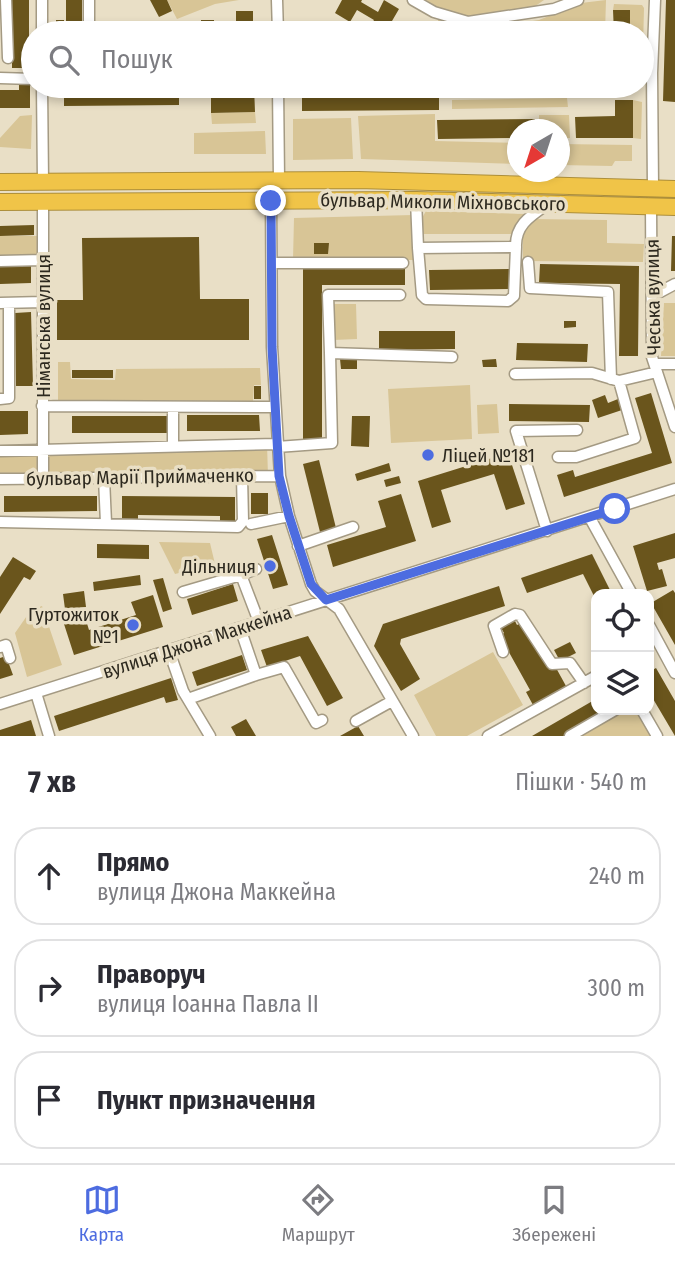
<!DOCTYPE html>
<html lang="uk">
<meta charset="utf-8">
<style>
:root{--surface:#fff;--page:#f7f7f7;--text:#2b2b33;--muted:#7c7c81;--line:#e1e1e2;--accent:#4d6ce0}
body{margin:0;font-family:"Fira Sans Condensed",sans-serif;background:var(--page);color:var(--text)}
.controls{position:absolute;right:21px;bottom:21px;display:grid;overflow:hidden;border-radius:14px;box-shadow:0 4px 10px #0003}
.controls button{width:63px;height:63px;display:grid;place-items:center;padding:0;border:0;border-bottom:2px solid var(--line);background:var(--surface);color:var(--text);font:35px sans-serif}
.compass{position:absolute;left:507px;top:119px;width:63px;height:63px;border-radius:50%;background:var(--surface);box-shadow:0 4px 10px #0003;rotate:219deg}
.stop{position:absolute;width:21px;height:21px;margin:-16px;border:5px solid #4d6ce0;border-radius:50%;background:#fff}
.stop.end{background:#4d6ce0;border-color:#fff;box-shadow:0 2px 7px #0008}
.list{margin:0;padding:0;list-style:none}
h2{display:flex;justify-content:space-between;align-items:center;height:91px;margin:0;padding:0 28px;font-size:30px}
h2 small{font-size:23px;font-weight:400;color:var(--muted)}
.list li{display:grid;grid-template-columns:46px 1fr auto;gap:21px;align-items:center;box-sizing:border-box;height:98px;margin:0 14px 14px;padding:0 14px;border:2px solid var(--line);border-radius:28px}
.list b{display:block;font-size:26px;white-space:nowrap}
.list p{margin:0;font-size:23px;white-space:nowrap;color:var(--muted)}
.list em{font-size:23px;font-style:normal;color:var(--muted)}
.icon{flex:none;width:38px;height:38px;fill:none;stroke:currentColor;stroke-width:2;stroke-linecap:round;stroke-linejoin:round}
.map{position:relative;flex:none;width:675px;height:736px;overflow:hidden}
.search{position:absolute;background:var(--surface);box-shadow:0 4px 10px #0003;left:21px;right:21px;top:21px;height:77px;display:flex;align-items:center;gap:18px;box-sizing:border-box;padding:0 24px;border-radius:38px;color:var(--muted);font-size:26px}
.sheet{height:427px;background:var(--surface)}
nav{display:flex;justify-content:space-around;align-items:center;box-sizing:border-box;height:98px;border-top:2px solid var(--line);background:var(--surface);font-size:19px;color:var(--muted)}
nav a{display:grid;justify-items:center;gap:4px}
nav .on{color:var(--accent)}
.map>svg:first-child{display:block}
.green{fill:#d8c596}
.building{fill:#6a551c}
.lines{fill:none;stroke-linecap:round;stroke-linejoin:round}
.minor-casing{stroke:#a49a83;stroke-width:13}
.highway-casing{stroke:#ac8e3a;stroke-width:18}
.minor{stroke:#fff;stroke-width:10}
.highway{stroke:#f0c448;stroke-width:16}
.route{stroke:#4d6ce0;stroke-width:9}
.poi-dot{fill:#4d6ce0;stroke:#e9dfc6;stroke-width:2.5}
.labels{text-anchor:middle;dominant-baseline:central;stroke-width:7;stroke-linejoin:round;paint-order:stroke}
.street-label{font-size:19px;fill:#2d291f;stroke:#e9dfc6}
.poi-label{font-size:19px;fill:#2d291f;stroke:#e9dfc6;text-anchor:end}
</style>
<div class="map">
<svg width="675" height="736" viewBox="0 0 675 736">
<rect width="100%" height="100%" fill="#e9dfc6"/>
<!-- green -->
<path class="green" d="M167,0h72l-24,4 -38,15z
M425,0h119l-13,9 -76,8z
M606,0l-1,33h-167v-14l13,7 26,4 62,-10 42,-17z
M614,4l28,1 2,3 -2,79 -2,2h-9v-3h11v-53h-12l-1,-23h-16z
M567,98l1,9 -116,2v-9z
M633,100l9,2 -1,37 -8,-1z
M255,112l1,11 -44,1 -1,-11z
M435,114v27l82,2v21l-156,-5 -3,-43z
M32,115l-1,34 -31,-2v-9l20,-22z
M539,115h30l1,23h-10v-8l-21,-1z
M351,118l2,41 -60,1v-41z
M265,131l1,23h-72v-21z
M560,144l72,1v16h-17l-3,5 -52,-1z
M426,211l102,3 -15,20h-91v-16z
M413,215v45h-120l1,-42z
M532,219l75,1v23l37,1 -1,18 -120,-1v-31z
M0,236h38l1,23h-39z
M664,303h11v53h-14z
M332,304h24l1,35 -24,1z
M58,362h12l1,17 44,1 1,-11 144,-1 1,17h-7l-1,16 -195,-1z
M470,385l2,54 -81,4 -3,-54z
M497,404l2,29 -21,1 -1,-29z
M267,444l1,32 -268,3v-28z
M159,542l51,1 5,21 -40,10z
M42,606l20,59 -35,12 -12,-44 16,-23z
M493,652l30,53 -56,31h-31l-22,-41z
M615,710h27l15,26h-87z"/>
<!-- building -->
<path class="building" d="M12,0h17v68h-17z
M66,0h16v33h-16z
M150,0h17l5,11 -13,6z
M342,0h20l-1,2 17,10 6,-12 15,9 -14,24h-15l-3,-1 7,-12 -17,-10 -7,12 -15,-9z
M666,0h9v102l-12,-1z
M613,10h17v23h-16z
M236,11h17v22h-17z
M56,20h8v13h-8z
M201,20h13v13h-13z
M19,85h11v23h-30v-18h19z
M64,86h115v19l-115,1z
M237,86h17l1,26 -44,1v-20h27z
M302,86h18v7l119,-1v18l-137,1z
M615,100h18v38h-57l-1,-21 40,-1z
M535,119v11h-17v8l-80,1 -1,-19z
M34,225v10l-34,1v-10z
M672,236h3v35h-4z
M199,237l1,62h49v41h-192v-40h26l-1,-62z
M314,243h15l-1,11h-14z
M540,264l99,2 -1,90h-19l1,-72 -81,-1z
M303,265l102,1v19h-83v155h-19z
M0,266h31v17l-31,1z
M512,269v20l-82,1 -1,-20z
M31,312l2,74h-17l-1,-73z
M564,321h12v6l-12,1z
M379,331h76v18l-76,1z
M517,343l71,1 -1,18 -71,-2z
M340,359h17v10h-16z
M496,359l1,8h-14l-1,-7z
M72,370h41v8h-41z
M254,386h7v13h-7z
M651,393l21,70 -108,34 -7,-22 16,-5 2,7 77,-24 -17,-55z
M605,395l3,8 10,-4 4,11 -24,8 -6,-18z
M509,404l81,1 -1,17 -80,-1z
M0,411h28v23l-28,1z
M187,415h72l1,16h-73z
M72,416h95v17h-95z
M352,416h18l-1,31 -18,-1z
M508,453l17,51 -19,6 -12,-36 -53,16 10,32 -19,6 -14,-47z
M319,460l17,68 -16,4 -17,-68z
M389,463l2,8 -34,10 -2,-7z
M399,476l2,7 -15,4 -2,-7z
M251,493h17v21h-17z
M401,494l15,47 -83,26 -6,-22 59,-18 -8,-26z
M4,496h93v15l-93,1z
M122,496l113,1v25l-15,-1v-5l-82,-1v6h-16z
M675,533v25l-18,5 2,7 3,-1 5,17 -20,5 -14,-45z
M272,535l16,50 -15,4 -16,-50z
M97,544l52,1v14l-52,-1z
M592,554l20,40h-16v6l-13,-26 -56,19 -6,-15z
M13,557l23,14 -6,9 -6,-3 -24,37v-37z
M140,575l1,10 -47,6 -1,-9z
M163,578l9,31 -9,3 -10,-32z
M233,584l5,17 -46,14 -5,-16z
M499,586l6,20 -104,33 -1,5 20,35 -19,12 -27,-45 9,-22z
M673,590l2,3v52l-24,-42z
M84,591l2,16 -21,2 -2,-15z
M153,595l10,32 -89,28 -10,-31 21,-7 4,13 47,-15 -5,-13z
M514,619l3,6 6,-3 26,47 6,-3 11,20 -33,19 -7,-13 4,-2 -30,-54 4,-3 -4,-7z
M308,636l35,62 -16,8 -27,-50 -33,11 -6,-17z
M570,642l6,11 -16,8 -6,-11z
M242,655l5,15 -50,16 -5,-14z
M6,656l7,19 -13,4v-21z
M656,668l19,33v35l-26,-44v-20z
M171,678l7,22 -12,3 -2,-6 -105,34 -5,-15z
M596,699v11h17l-45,26h-36z
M246,719l10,17h-20l-5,-9z
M31,720l5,16h-36v-6z
M358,726l6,10h-24z"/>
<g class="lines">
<!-- minor casing -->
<g class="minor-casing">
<path id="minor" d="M6,0l2,58
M42,0v33
M277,0l1,33
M413,0l21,12 34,10 86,-13 24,-9
M89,33v-33
M0,78l33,1
M42,86l1,96
M278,86l1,94
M653,188l-1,-115 3,-73
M416,200l2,48 98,-1c-1,-23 16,-32 33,-44
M271,201l1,146 8,129 9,40 22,68 4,7 24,18 74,127
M43,202v277
M651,206l1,151 23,70
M418,248l4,47 4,4 82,2 6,-5 2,-49
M0,261l43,-1
M528,262l2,26 78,4 3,87
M272,263h131
M652,292h8l15,-8
M0,303l43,-1
M330,353l-2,-58h72
M655,364h20
M515,374l77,-1 27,8 38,-9
M0,399l9,-1v-95
M42,406l233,1
M173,407v40
M277,447l55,-4 -2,-90 122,4
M0,451l277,-7
M558,457h18l59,-19 -16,-57
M104,478l2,45
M0,479l280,-3
M590,518l42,76
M0,522l238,5 5,-6 -1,-45
M251,524l38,-8
M547,531l-31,-100 61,-1
M298,546l55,-19
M256,569l-15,6 18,47
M183,592l58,-17
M649,625l26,48
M240,628l16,47 28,-8 32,56 6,-3
M0,647l6,-2 4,13
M169,651l14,40 27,45
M503,652l-9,-26 21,-12 5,1 32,49 18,-1 14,20
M36,693l13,43
M188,699l68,-24
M0,704l675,-215
M642,710l15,26
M356,721l36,-20
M488,736l108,-60
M570,736l45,-26"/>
</g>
<!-- highway casing -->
<g class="highway-casing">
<path id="highway" d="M0,182l358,-2 317,9
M0,202l416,-2 259,7"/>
</g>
<!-- minor -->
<use href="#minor" class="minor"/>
<!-- highway -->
<use href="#highway" class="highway"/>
</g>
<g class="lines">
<!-- route -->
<path class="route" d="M271,201l1,146 7,129 10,40 22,68 15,16 289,-91"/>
</g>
<!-- markers -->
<g class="poi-dot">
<circle cx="428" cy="455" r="7"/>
<circle cx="270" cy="566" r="7"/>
<circle cx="133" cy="625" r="7"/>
</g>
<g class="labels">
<!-- street labels -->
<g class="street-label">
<text transform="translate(443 202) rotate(1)">бульвар Миколи Міхновського</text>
<text transform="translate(653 297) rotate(-91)">Чеська вулиця</text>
<text transform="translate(43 326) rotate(-90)">Німанська вулиця</text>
<text transform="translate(140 477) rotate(-1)">бульвар Марії Приймаченко</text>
<text transform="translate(197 642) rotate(-18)">вулиця Джона Маккейна</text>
</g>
<!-- poi labels -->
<g class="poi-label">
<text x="442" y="455" text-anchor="start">Ліцей №181</text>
<text x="256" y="566">Дільниця</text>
<text x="119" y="614">Гуртожиток<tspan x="119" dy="22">№1</tspan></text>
</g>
</g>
</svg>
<div class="controls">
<button><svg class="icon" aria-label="locate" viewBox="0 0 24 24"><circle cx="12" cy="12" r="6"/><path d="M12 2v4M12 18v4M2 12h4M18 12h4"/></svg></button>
<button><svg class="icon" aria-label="layers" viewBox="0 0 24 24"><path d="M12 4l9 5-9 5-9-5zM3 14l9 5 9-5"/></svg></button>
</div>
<svg class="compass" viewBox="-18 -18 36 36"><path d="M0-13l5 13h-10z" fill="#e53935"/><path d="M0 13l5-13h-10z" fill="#7c7c81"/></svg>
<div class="stop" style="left:615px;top:509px"></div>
<div class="stop end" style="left:271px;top:201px"></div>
<div class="search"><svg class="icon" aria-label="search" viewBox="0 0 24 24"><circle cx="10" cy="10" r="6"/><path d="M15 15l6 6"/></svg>Пошук</div>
</div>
<section class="sheet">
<h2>7 хв<small>Пішки · 540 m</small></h2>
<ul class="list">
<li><svg class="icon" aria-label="ahead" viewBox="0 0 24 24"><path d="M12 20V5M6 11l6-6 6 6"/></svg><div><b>Прямо</b><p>вулиця Джона Маккейна</p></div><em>240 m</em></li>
<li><svg class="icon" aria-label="right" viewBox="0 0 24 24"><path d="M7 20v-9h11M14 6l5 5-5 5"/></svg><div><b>Праворуч</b><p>вулиця Іоанна Павла II</p></div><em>300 m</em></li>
<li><svg class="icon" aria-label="arrive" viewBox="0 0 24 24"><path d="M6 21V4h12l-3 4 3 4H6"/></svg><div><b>Пункт призначення</b></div></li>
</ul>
</section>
<nav>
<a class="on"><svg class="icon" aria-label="map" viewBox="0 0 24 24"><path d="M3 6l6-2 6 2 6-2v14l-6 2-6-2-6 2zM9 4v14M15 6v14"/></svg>Карта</a>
<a><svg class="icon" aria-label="directions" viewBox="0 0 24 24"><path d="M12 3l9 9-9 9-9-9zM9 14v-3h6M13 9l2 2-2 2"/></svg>Маршрут</a>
<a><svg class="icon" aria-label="saved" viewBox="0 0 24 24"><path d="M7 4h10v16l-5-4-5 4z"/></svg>Збережені</a>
</nav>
